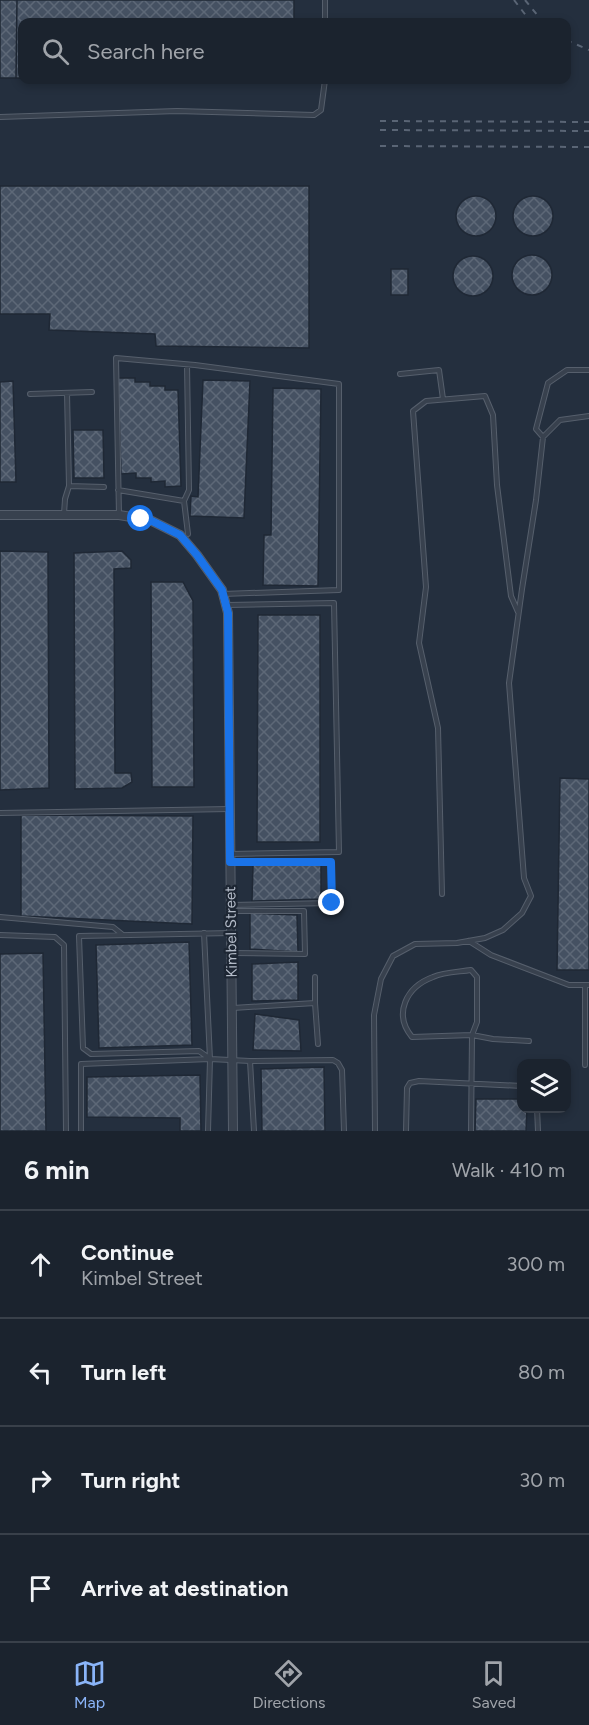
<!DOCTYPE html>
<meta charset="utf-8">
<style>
:root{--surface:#1b232e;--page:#282f3a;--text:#f1f3f6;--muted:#a0a4aa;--line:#39404a;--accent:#8ab4f8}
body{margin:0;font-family:Figtree,sans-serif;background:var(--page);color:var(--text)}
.controls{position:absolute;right:18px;bottom:18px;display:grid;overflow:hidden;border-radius:12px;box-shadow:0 3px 9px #0003}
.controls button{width:54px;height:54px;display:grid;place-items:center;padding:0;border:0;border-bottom:2px solid var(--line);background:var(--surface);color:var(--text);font:30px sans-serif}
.stop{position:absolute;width:18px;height:18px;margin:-14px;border:4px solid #1a73e8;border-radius:50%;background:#fff}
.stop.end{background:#1a73e8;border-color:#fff;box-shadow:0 2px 6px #0008}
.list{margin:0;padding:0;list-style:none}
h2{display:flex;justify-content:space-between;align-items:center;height:78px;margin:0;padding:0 24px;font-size:26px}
h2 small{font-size:20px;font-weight:400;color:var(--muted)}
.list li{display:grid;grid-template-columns:39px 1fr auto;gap:18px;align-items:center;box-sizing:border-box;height:108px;padding:0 24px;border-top:2px solid var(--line)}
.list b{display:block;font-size:22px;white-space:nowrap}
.list p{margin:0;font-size:20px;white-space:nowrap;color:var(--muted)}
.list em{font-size:20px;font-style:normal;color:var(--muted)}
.icon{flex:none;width:33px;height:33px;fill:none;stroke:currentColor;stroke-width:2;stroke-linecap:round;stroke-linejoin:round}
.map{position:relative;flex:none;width:589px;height:1131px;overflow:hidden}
.search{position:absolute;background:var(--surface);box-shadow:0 3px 9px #0003;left:18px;right:18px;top:18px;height:66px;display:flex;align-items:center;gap:15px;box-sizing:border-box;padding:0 21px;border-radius:12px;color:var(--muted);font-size:22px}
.sheet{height:510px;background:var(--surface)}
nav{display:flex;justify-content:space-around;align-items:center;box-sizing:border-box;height:84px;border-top:2px solid var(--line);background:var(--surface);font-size:16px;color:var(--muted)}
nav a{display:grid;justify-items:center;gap:3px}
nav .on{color:var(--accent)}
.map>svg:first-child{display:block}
.building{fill:url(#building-cross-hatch);stroke:#1f2835;stroke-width:1.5}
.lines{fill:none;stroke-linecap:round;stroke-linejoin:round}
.service-casing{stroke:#565f6c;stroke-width:6}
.minor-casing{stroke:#565f6c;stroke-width:10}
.service{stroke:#38414e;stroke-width:4}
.minor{stroke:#38414e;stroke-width:8}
.rail{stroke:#5a6575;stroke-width:2;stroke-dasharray:6 6;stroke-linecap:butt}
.route{stroke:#1a73e8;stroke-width:8}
.labels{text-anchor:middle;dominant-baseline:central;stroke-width:4.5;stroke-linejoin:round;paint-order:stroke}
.street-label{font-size:15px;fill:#b4bcc9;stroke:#1d2633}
</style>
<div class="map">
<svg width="589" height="1131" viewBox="0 0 589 1131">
<defs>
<pattern id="building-cross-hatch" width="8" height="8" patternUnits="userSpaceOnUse" patternTransform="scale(1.5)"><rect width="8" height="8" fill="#455162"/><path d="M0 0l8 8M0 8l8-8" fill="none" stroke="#5d6877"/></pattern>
</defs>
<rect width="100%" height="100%" fill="#242f3e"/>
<!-- building -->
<path class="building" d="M0,0h17l-1,78h-16z
M17,0h277v22h-272v56h-6z
M0,186h309v162l-153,-2 -1,-12 -106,-4 1,-16h-50z
M456 216a20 20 0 1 1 40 0a20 20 0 1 1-40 0Z
M513 216a20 20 0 1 1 40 0a20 20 0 1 1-40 0Z
M512 275a20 20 0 1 1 40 0a20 20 0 1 1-40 0Z
M453 276a20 20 0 1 1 40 0a20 20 0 1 1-40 0Z
M391,269h17v26h-17z
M118,378h17v4h15v4h15v4h13l3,96 -16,1v-6l-14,1v-4h-15v-5l-15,1z
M203,380l47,1 -6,137 -54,-2 1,-20 7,1z
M13,381l3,101h-16v-100z
M273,388l48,1 -3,197 -55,-1 1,-50h7z
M73,430h30l1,48h-30z
M0,551l48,1 1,236 -49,2z
M122,551l9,9v8l-17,1 1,204h16l1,9 -10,6 -47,1 -1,-236z
M151,582h32l10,19 1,186h-42z
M258,615h62v227h-63z
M560,778l29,1v191h-32z
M21,815l172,1 -1,108 -171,-8z
M253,865h68v34l-69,2z
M250,913l47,2 1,37 -48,-3z
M189,942l3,103 -93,3 -3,-103z
M43,953l3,178h-46v-177z
M298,962v38l-46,1v-37z
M255,1014l44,6 2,31 -48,-1z
M324,1067l1,64h-63l-1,-62z
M200,1075l1,56h-21v-13l-93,-1v-40z
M476,1099h46v9h5l-1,23h-51z"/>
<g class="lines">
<!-- service casing -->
<g class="service-casing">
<path id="service" d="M325,0v22
M0,117l177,-6 137,4 7,-5 4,-30
M400,374l39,-4 4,29
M30,394l62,-2
M543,437l-7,-8 12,-46 19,-13h22
M69,486l35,1
M118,490l66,11 5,-11 -2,-125
M184,501l4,33
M64,514l1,-15 4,-13 -2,-93
M119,515l-3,-157 79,7 144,19v206l-116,4
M227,605l107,-2 5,249 -108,2
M0,813l230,-4
M231,862h100l1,41 -100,2
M442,894l-4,-166 -19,-85 7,-56 -13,-176 13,-10 59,-5 8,19 4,70 14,111 7,16
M231,911h73l1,43 -73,-1
M0,917l113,10 10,8
M204,933l6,126 -2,72
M0,935l55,2 9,8 2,186
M469,941l22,14 78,30h20
M585,985v80
M315,1003v-26
M233,1008l82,-5 3,41
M209,1058l-10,-7 -108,3 -8,-6 -4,-112 152,-3
M250,1061l4,70
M537,1108l1,23
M81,1131v-67l129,-5 40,2 83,-1 5,3 4,7 2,61
M375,1131l-1,-116 7,-36 12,-23 22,-12 42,-1 28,-5 18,-8 19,-17 9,-17 -7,-18 -15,-195 13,-94 14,-89 7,-63 17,-17 29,-4
M406,1131l1,-43 3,-5 9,-2 103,5
M471,1131l1,-96 5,-13v-45l-6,-7c-13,2 -27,2 -38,7 -27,10 -40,37 -21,60l60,-2 21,4 36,2"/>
</g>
<!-- minor casing -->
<g class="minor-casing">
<path id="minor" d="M0,515h119l31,5 30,15 17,20 25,35 6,23 5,518"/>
</g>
<!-- service -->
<use href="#service" class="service"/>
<!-- minor -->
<use href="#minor" class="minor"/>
<!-- rail -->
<path class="rail" d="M514,0l17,22
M525,0l18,22
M566,40l23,10
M380,121l209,1
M380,130l209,1
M380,146l209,1"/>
</g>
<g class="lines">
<!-- route -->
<path class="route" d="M141,519l9,1 30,15 17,20 25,35 6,23 2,249h101l1,41"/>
</g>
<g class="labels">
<!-- street labels -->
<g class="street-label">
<text transform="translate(231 932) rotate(-91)">Kimbel Street</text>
</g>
</g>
</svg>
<div class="controls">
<button><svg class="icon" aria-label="layers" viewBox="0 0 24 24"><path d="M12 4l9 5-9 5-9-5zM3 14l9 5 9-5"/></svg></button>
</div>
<div class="stop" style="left:141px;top:519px"></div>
<div class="stop end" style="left:332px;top:903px"></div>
<div class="search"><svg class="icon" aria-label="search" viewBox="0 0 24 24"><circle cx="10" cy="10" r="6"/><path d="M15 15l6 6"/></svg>Search here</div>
</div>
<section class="sheet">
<h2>6 min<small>Walk · 410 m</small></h2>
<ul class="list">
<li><svg class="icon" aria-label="ahead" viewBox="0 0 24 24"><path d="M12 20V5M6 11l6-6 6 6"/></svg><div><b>Continue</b><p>Kimbel Street</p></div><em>300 m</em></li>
<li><svg class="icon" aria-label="left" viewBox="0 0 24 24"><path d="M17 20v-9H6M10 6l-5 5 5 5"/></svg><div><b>Turn left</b></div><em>80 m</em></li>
<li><svg class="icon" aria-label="right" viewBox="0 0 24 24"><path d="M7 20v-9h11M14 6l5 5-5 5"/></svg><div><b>Turn right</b></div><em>30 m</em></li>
<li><svg class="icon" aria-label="arrive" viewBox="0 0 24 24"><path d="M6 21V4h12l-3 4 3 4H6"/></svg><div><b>Arrive at destination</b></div></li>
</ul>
</section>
<nav>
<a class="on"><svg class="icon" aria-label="map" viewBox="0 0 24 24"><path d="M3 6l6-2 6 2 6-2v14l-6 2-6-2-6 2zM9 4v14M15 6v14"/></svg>Map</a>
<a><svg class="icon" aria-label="directions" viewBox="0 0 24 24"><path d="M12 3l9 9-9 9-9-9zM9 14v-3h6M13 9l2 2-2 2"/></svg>Directions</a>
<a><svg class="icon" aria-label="saved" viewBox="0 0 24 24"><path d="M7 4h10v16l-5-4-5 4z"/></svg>Saved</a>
</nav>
